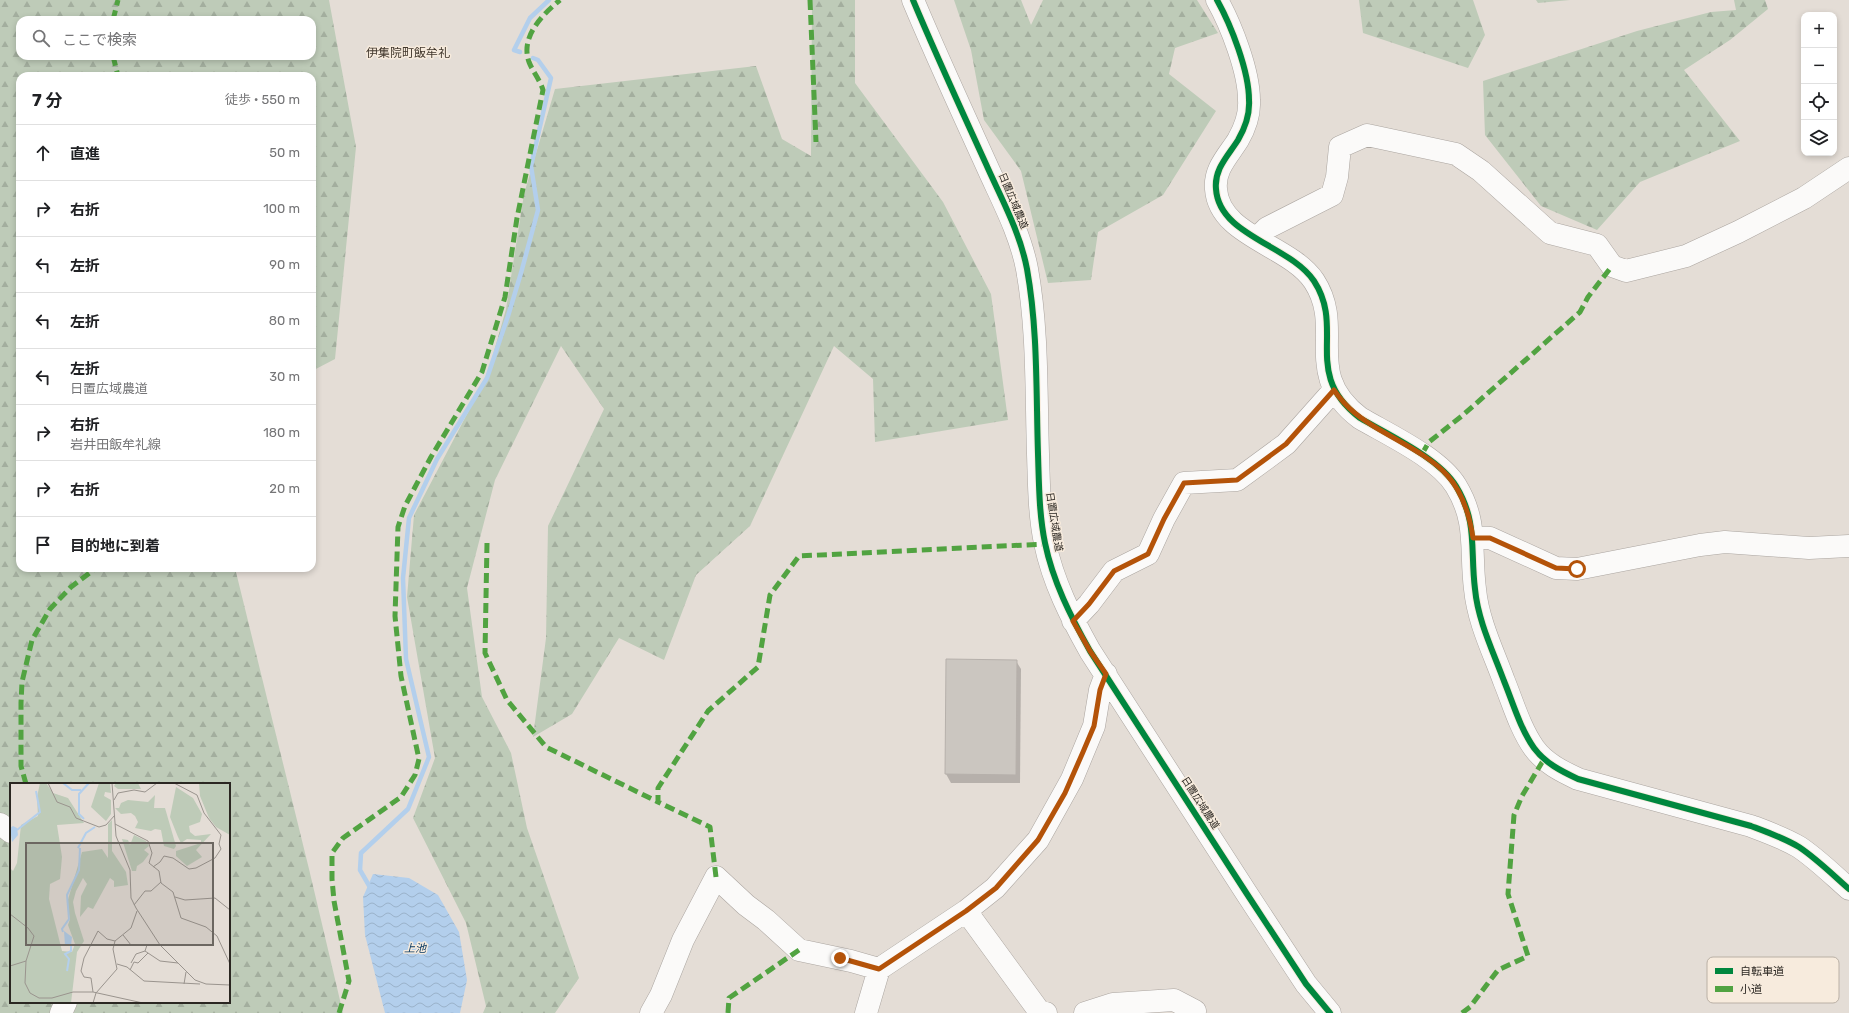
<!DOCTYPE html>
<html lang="ja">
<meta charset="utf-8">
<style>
:root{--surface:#fff;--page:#f6f6f6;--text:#202124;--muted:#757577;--line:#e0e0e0}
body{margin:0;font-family:Rubik,"Noto Sans JP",sans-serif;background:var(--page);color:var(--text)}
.controls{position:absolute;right:12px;top:12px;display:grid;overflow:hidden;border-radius:8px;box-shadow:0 2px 6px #0003}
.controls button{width:36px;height:36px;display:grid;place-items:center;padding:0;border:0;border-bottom:1px solid var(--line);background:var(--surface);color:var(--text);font:20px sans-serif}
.stop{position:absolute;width:12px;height:12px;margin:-9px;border:3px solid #b45309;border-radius:50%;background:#fff}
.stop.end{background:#b45309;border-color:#fff;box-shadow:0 1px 4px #0008}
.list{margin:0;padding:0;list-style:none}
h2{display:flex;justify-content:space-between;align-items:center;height:52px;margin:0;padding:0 16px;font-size:17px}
h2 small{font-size:13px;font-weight:400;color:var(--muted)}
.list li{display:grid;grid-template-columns:26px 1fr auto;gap:12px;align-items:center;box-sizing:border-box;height:56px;padding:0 16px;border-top:1px solid var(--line)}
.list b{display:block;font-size:15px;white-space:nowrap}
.list p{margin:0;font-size:13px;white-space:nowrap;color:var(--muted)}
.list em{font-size:13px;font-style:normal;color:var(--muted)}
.icon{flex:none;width:22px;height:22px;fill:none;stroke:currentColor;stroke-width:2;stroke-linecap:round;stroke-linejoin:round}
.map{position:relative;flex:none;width:1849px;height:1013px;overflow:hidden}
.search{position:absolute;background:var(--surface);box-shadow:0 2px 6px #0003;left:16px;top:16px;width:300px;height:44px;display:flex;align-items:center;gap:10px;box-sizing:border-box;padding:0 14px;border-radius:12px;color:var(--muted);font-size:15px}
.panel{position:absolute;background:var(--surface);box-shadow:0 2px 6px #0003;left:16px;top:72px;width:300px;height:500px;border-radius:12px}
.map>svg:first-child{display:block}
.forest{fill:url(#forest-firs);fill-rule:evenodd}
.water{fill:url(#water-waves)}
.shadow{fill:#0003}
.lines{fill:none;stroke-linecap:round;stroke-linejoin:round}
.stream{stroke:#b3cfec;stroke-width:4.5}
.building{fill:#cbc6c0;stroke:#b6b0ab}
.minor-casing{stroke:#aba5a0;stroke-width:23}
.minor{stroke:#fbfaf9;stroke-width:22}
.quiet{stroke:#51a341;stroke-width:5;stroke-dasharray:10 5;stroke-linecap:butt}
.cycleway-casing{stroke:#f7ebdd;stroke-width:8}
.cycleway{stroke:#00873e;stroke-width:6}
.route{stroke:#b45309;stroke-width:5}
.labels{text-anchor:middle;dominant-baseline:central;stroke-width:3;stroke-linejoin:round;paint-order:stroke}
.street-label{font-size:10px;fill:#2b2722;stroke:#f7ebdd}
.water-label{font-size:11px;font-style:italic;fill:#063760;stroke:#f7ebdd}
.quarter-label{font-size:12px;fill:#40362b;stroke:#f7ebdd}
.inset-river{fill:none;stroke:#b3cfec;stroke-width:2}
.inset-road{fill:none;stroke:#9a948e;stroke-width:1}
.view{fill:#6c6761;fill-opacity:0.15;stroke:#6c6761;stroke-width:2}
.inset-edge{fill:none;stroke:#2b2722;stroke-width:2}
.key{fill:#f7ebdd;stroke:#bab0a5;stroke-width:1}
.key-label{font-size:11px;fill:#2b2722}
</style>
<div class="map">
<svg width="1849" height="1013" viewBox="0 0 1849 1013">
<defs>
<pattern id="forest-firs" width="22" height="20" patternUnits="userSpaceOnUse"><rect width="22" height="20" fill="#becbb8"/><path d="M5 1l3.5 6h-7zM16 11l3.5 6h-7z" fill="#a3ae9e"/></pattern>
<pattern id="water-waves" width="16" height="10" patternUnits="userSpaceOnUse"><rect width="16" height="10" fill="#b3cfec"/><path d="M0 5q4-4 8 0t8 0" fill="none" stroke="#9ab2ca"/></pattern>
</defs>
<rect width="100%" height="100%" fill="#e4ddd6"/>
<!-- forest -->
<path class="forest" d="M0,0h329l27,147 -21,212 -23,12v-295h-292v492h215l74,301 34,144h-343zM20,20h292v36h-292zM11,784h218v218h-218z
M812,0h43v83l88,119 48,92 17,126 -133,22 -2,-63 -39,-33 -84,180 -54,49 -32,85 -45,-22 -47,76 -39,23 13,-99 2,-112 56,-117 -43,-63 -66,134 -28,108 15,109 29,56 16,75 52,150 -24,35h-72l3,-7 -20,-83 -53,-105 22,-60 -28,-161 7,-82 73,-139 19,-67 18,-115 31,-105 201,-23 26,73 29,17z
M954,0h67l10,25 12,-25h154l21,33 -43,15 -6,26 47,37 -53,84 -65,37 -7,48 -43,3 -27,-112 -37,-51 -13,-70z
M1359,0h114l12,35 -17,33 -105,-35z
M1536,0h34l-32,3z
M1734,0h31l3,9 -38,31 -46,30 56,71 -100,41 -43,48 -56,-24 -56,-71 -2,-54 154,-50 74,-19 25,-2z"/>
<!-- water -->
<path class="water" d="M373,874l36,4 29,17 21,37 8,48 -7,33h-75l-20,-78 -2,-38z"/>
<!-- shadow -->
<path class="shadow" d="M1016,661l5,8 -1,114h-69l-5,-9z"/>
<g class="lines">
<!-- stream -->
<path class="stream" d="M520,52l-6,-2 16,-32 19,-18
M371,889l-11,-19 1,-17 47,-44 21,-52 -23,-98 -3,-81 6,-60 28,-59 50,-81 21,-62 13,-43 17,-63 -7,-44 20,-88 -13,-18 -5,-2"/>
</g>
<!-- building -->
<path class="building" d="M946,659l71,1 -1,115 -71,-1z"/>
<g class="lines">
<!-- minor casing -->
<g class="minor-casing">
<path id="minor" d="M913,0c23,55 48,109 73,164 15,34 34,68 41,105 11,61 9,124 11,185 1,30 1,60 7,89 8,39 26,74 45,108l157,243 59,90 24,29
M1217,0c14,25 32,71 32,100 1,15 -4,28 -11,40 -10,16 -24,29 -22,49 3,47 74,56 98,92 32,49 -13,92 46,137 29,17 79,40 96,68 22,36 14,64 19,103 3,32 18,62 29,92 9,22 16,47 30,67 11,15 27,23 44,31l173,47c16,6 33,12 48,21 18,12 34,28 50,42
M1257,238l10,-10 65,-33 5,-18 3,-30 27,-12 89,19 25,17 69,62 47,12 15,21 14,5 60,-15 52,-24 66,-34 45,-30
M1473,537l17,1 66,30 21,1 123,-24 25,-3 84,6 40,-2
M1073,621l16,-17 25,-33 34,-17 16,-35 20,-36 53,-3 49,-36 48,-54
M0,824l11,8
M966,911l73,100 7,2
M61,1013l5,-11
M651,1013l10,-18 22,-55 33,-63 30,28 20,15 33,30 52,11 28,8
M866,1013l13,-44 87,-58 29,-23 43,-48 34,-61 22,-53 6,-36 6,-16
M1085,1013l28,-9 61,-4 21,11 -1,2"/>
</g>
<!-- minor -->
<use href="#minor" class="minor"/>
<!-- quiet -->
<path class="quiet" d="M810,0l6,142
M113,20l5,-20
M113,56l5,20
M1422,454l7,-12 34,-27 117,-103 8,-15 24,-31
M487,543l-2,110 22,47 39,47 112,55
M26,784l-5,-18v-63l1,-21 10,-42 18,-31 21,-22 25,-19
M716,877l-6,-50 -52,-25v-14l50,-77 50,-44 12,-72 29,-39 246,-12
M339,1013l10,-32 -15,-80 -2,-22v-26l11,-15 58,-41 14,-22 4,-16 -18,-83 -6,-60 3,-89 7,-21 26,-49 51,-85 23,-75 12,-79 26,-128c-3,-10 -10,-18 -14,-28 -9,-25 13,-47 31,-62
M728,1013l1,-15 70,-48
M1462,1013l8,-6 28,-37 30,-14 -20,-62 6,-79 8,-19 22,-37"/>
<!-- cycleway casing -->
<g class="cycleway-casing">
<path id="cycleway" d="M913,0c23,55 48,109 73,164 15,34 34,68 41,105 11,61 9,124 11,185 1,30 1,60 7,89 8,39 26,74 45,108l157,243 59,90 24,29
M1217,0c14,25 32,71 32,100 1,15 -4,28 -11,40 -10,16 -24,29 -22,49 3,47 74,56 98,92 32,49 -13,92 46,137 29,17 79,40 96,68 22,36 14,64 19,103 3,32 18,62 29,92 9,22 16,47 30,67 11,15 27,23 44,31l173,47c16,6 33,12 48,21 18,12 34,28 50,42"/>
</g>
<!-- cycleway -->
<use href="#cycleway" class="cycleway"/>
</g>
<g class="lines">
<!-- route -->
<path class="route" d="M840,958l39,11 87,-58 30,-23 42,-48 27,-47 18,-41 11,-26 6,-36 6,-16 -16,-23 -17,-30 16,-17 25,-33 34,-17 16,-35 20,-36 53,-3 49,-36 48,-54c13,19 27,29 46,40 53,31 83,41 93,108h17l66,30 21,1"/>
</g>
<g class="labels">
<!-- street labels -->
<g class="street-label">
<text transform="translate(1013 201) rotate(67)">日置広域農道</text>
<text transform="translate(1054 522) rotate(81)">日置広域農道</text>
<text transform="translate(1200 803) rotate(57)">日置広域農道</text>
</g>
<!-- water labels -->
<g class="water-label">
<text x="415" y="948">上池</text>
</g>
<!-- quarter labels -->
<g class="quarter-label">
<text x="408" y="53">伊集院町飯牟礼</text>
</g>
</g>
<!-- overview -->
<g transform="translate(10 783)">
<rect width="220" height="220" fill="#e4ddd6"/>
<path d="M30,0h6l7,10 15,5 16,25 -27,2 5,32 -2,22 -10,5 -1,15 13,52 10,1 3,-8 -7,-19 2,-6 -3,-16 15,-51 20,-3 6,9v-34l4,-4v31l14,21 2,13 -14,2v-6l-4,-3 -17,31 -5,-2 -8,10 1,-21 6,-12 -4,-6 -7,13 -3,11 2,11 9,28 -7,11 -6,51h-61v-135l3,3 4,-8 4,-38 17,-9 -1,-19zM89,0h11l1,10 -6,-1 -1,4 7,4v14l-5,7 -15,-14zM106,0h22l3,6h-23l-4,-3zM189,0h31v52l-14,-8 -7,-9 -9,-22zM166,4l17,11 9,16 -2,8 -11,4 1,6 5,4 16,-2 -15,16 6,7 -15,9 -11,-10v-5l25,-8v-3l-14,-1 -6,4 -3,-6 -8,-20zM145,12l-1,13h11l11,38 -2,3 -10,-3 -3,-16 -6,-1 -4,2 -16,-3 3,-6 -3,-6 -4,-3 -10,1 -6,-6h4l2,-5 7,-3 20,2zM124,52l12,6 3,5 -5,4 5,4 -6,8 -6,4 -1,5h-4l-10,-32 6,1 2,5z" fill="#becbb8"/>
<path d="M3,43l4,2 1,7 -6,7 -2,-14zM54,148l8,6 -1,9 -6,-1z" fill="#b3cfec"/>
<path class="inset-river" d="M53,0l9,7h9M74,36l-5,-5v-20l10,-11M7,47l23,-18 -4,-21M68,65l8,-15 9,-6M53,149l-1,-3 7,-10 -2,-24 12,-25 1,-22M57,188l2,-12 -4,-5 6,-3v-6"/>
<path class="inset-road" d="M38,0l9,19 13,5 6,11 23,9 7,-2 9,-10M102,0l4,53 14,34 1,28 5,10 24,37 35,35 11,4 24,1M104,17l4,-7 16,-3 11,2 12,-9M105,41l33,17 4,12 -3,10 10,8 2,12 12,9 8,26 25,9 11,9 13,28M143,84l7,-5 4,-6 9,2 16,11 7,-1 19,-10 6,-9 -2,-5 2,-9 -17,-22 -7,-18 -23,-12M165,114l10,3 30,-2 15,12M124,122l11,-14h6l10,-9M0,131l18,14 6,8 -8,25 -1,22 5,10 9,5h13l21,-6h20l50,11M113,152l8,10h16l-2,6 15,10 18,2M121,180l5,-9 9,-3M107,181l10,3 17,14 56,3M0,183l16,-5M120,187l4,-8 4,1 10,-10M174,201l2,-12M83,209l-2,-14 -7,-1 -3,-6 3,-13 14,-27 9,8 8,2M83,220l3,-10 21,-24 -4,-20 2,-8 16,-13 6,-17"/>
<path class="view" d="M16,60h187v102h-187z"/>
<rect width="220" height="220" class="inset-edge"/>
</g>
<!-- legend -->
<rect x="1707" y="957" width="132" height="46" rx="6" class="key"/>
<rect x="1715" y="968" width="18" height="6" fill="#00873e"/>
<rect x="1715" y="986" width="18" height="6" fill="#51a341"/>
<g class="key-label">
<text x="1740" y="975">自転車道</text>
<text x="1740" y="993">小道</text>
</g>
</svg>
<div class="controls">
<button>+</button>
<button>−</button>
<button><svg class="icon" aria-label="locate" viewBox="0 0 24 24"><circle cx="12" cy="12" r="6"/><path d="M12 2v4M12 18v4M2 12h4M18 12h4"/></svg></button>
<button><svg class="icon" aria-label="layers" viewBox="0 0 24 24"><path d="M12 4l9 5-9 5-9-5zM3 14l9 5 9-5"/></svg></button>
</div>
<div class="stop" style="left:1577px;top:569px"></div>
<div class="stop end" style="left:840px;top:958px"></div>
<div class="search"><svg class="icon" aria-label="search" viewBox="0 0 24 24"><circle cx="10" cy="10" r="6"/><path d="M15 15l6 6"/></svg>ここで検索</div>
<section class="panel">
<h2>7 分<small>徒歩 · 550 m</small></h2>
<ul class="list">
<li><svg class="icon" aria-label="ahead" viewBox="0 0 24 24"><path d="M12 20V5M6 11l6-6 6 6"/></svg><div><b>直進</b></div><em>50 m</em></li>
<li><svg class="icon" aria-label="right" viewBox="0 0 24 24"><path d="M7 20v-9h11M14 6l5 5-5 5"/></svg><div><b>右折</b></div><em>100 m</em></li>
<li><svg class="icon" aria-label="left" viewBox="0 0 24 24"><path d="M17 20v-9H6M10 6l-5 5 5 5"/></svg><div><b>左折</b></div><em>90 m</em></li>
<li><svg class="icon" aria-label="left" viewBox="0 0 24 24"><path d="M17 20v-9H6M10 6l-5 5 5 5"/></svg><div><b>左折</b></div><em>80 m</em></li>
<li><svg class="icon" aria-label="left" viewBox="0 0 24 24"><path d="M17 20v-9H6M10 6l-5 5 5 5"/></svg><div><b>左折</b><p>日置広域農道</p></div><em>30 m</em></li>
<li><svg class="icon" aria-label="right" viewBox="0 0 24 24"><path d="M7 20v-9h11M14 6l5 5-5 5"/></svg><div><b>右折</b><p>岩井田飯牟礼線</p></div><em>180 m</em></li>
<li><svg class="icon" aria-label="right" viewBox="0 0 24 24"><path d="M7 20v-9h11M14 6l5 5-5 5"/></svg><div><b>右折</b></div><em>20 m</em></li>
<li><svg class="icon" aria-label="arrive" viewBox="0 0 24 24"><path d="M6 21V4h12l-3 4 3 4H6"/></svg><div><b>目的地に到着</b></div></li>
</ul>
</section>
</div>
